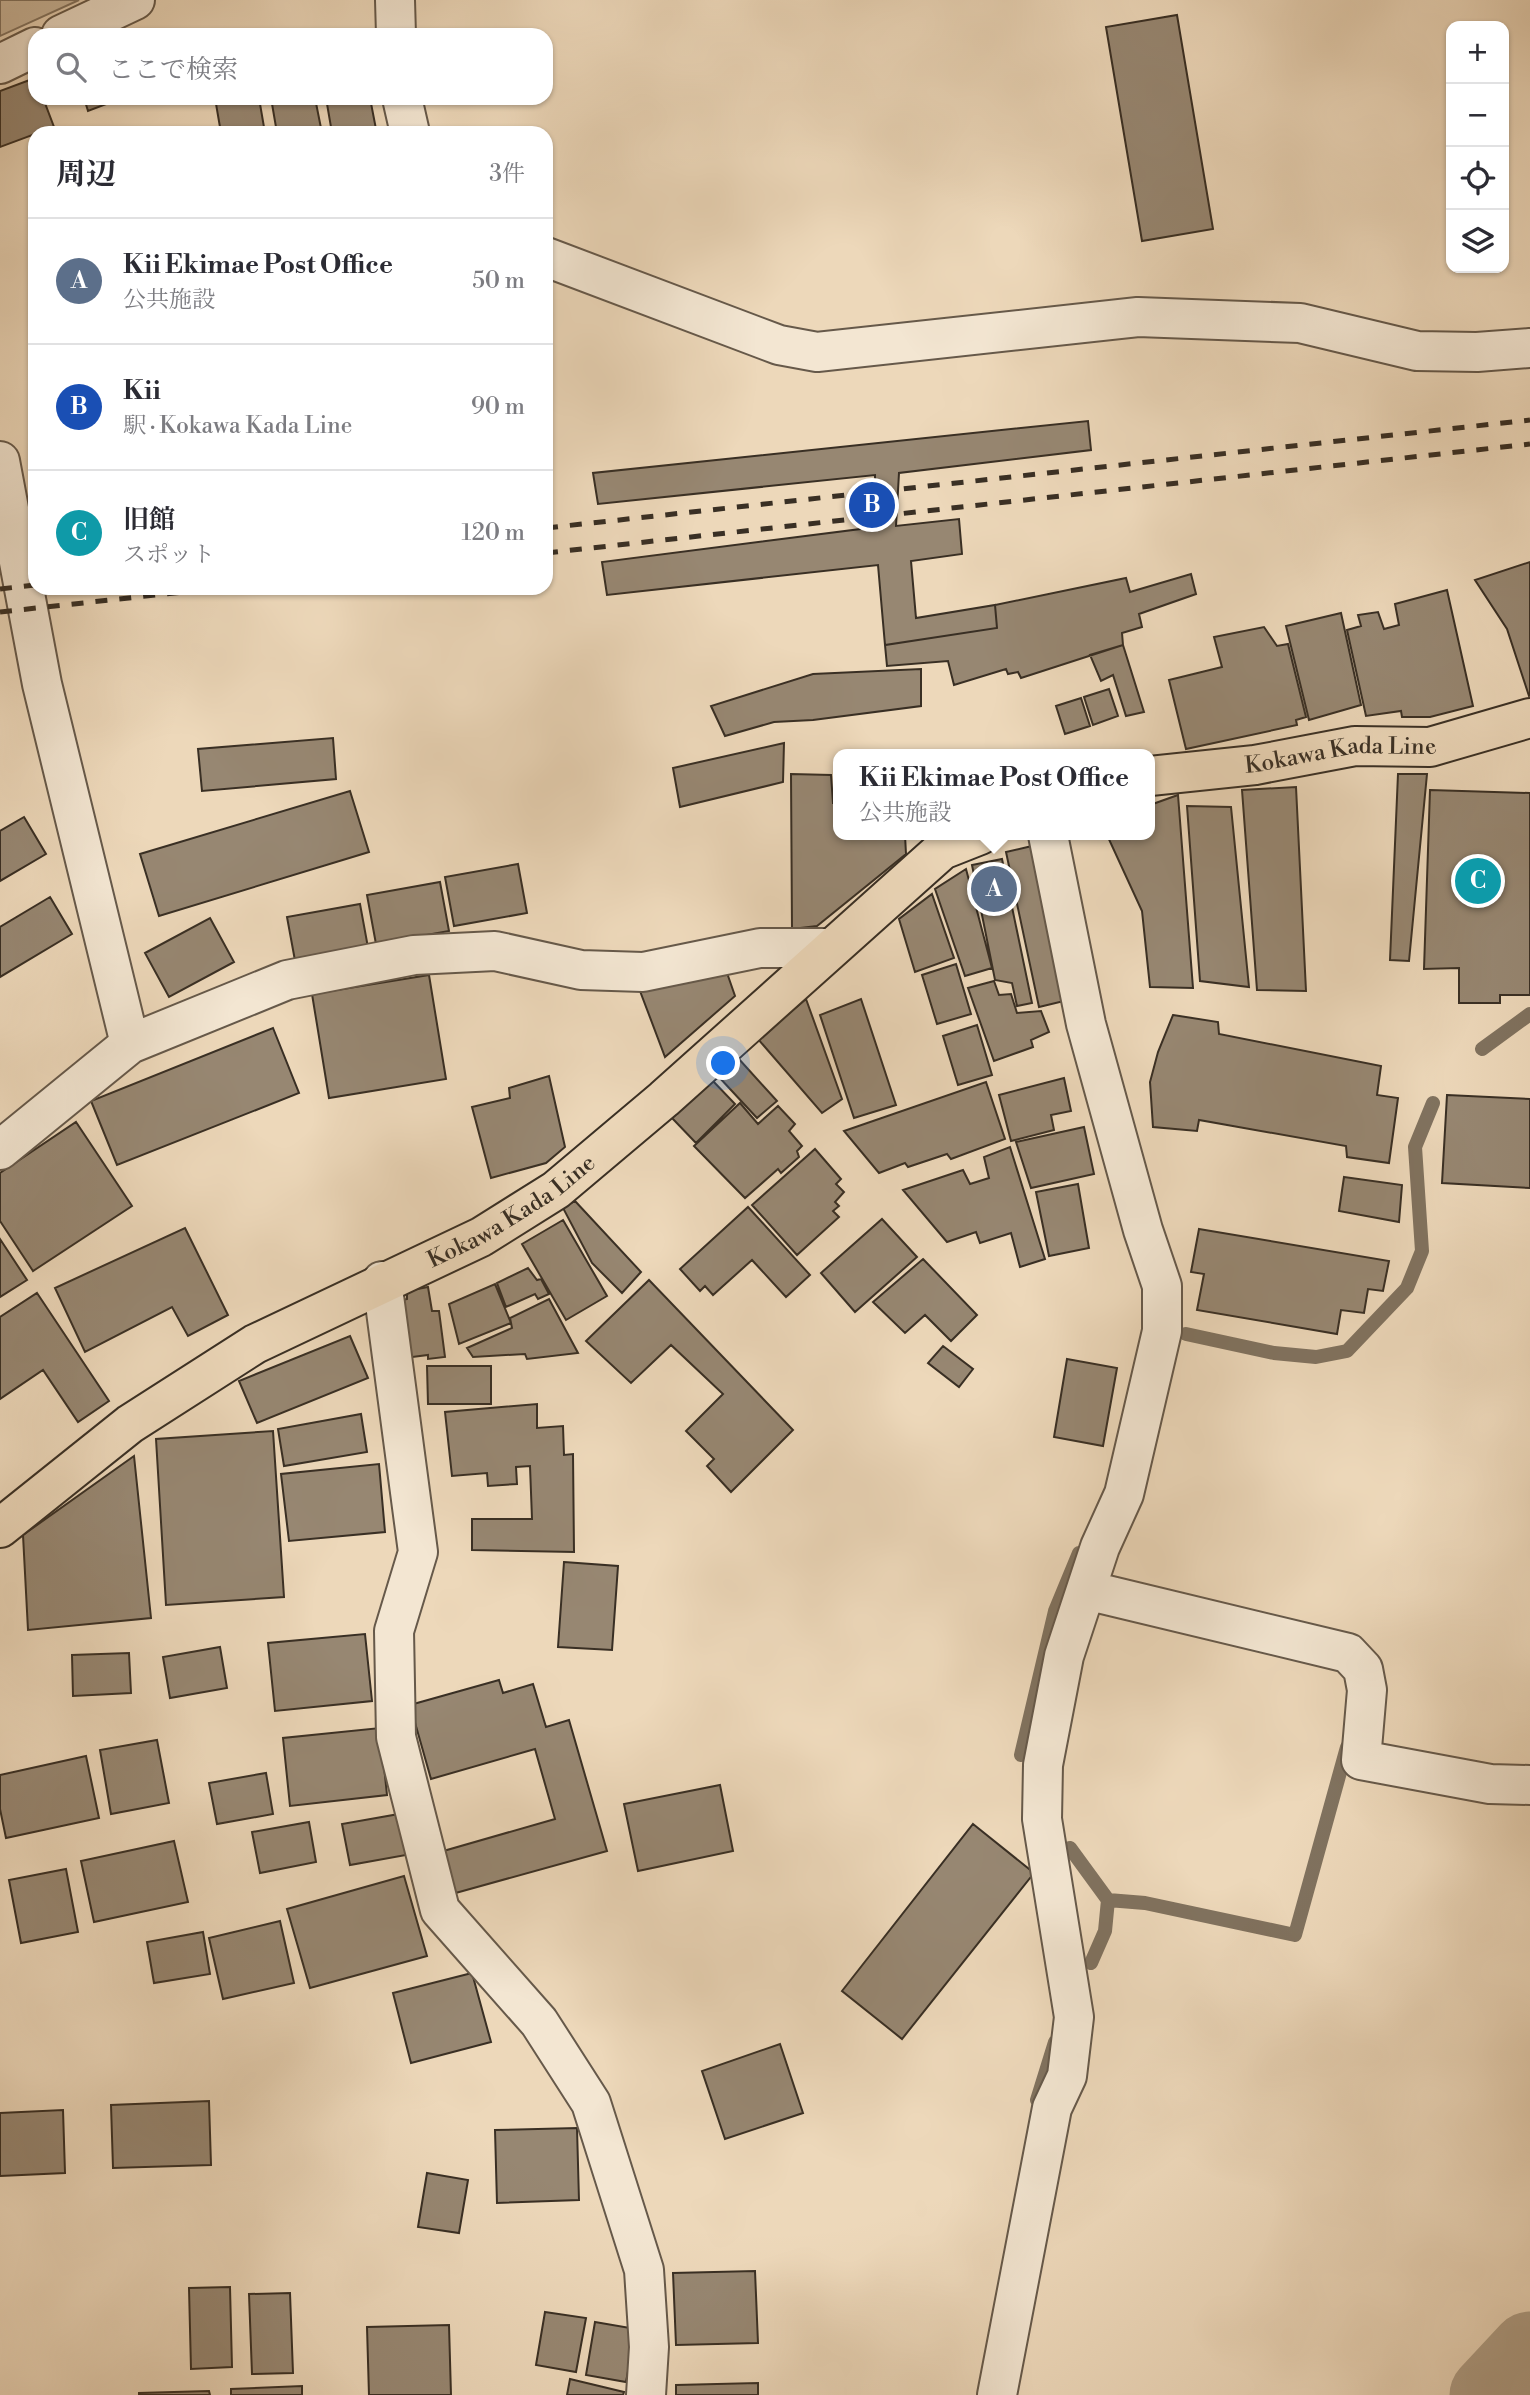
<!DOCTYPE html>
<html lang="ja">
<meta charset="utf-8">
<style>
:root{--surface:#fff;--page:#f7f7f7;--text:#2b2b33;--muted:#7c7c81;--line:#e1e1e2;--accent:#0b8043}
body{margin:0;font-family:"Libre Bodoni","Noto Serif JP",serif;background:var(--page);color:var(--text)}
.controls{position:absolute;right:21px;top:21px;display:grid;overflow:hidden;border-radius:14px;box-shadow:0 2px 5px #0004}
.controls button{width:63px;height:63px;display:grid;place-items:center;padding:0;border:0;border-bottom:2px solid var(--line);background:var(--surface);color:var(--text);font:35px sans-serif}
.you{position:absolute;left:724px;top:1064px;width:24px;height:24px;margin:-18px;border:5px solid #fff;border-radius:50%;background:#1a73e8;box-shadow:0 0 0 10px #1a73e833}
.badge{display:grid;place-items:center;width:46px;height:46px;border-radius:50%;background:var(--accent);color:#fff;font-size:23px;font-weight:700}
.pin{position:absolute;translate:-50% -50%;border:4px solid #fff;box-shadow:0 2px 7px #0006}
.popup{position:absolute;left:833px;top:749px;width:322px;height:91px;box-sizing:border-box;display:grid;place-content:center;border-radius:14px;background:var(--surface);filter:drop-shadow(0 2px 5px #0005);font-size:23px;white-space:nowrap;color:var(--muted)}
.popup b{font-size:26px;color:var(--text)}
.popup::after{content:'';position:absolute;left:50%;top:100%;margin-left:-14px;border:14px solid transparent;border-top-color:var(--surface)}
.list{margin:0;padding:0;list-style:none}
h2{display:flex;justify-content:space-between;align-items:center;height:91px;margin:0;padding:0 28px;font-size:30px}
h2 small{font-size:23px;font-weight:400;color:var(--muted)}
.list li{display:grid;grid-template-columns:46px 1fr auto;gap:21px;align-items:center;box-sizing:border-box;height:126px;padding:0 28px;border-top:2px solid var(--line)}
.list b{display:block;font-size:26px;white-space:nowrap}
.list p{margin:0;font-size:23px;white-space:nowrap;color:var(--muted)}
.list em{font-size:23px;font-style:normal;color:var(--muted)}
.icon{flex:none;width:38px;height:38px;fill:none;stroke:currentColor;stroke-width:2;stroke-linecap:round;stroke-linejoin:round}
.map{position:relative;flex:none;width:1530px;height:2395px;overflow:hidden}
.search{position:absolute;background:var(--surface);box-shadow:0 2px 5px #0004;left:28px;top:28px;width:525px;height:77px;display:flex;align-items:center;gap:18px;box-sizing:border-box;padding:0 24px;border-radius:21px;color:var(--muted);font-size:26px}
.panel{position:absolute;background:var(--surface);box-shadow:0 2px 5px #0004;left:28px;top:126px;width:525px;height:469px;border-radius:21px}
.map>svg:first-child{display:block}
.green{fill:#cebba0;stroke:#847562;stroke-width:2}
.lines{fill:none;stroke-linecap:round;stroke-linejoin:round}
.stream{stroke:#80725f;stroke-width:14}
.river{stroke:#b09f87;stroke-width:79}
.building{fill:#978772;stroke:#392f24;stroke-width:2}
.minor-casing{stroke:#66594a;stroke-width:42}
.major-casing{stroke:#392f24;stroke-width:42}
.minor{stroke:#f3e6d2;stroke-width:38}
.major{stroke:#edd8ba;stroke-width:38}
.rail{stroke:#392f24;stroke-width:5;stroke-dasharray:12 12;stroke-linecap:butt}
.labels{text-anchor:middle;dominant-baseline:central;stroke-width:5;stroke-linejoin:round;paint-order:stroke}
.street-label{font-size:23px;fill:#392f24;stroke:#f3e6d2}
</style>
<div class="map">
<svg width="1530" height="2395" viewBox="0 0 1530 2395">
<rect width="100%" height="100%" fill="#edd8ba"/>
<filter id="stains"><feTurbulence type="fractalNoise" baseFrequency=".00286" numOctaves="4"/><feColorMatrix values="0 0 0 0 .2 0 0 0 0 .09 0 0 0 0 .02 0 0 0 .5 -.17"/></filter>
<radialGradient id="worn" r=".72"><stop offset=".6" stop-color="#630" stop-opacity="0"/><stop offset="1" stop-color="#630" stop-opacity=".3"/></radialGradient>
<!-- green -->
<path class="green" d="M0,0h79l-79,36z"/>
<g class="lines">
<!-- stream -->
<path class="stream" d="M1482,1049l48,-35
M1186,1334l88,19 42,4 31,-6 60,-63 15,-37 -7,-104 18,-44
M1021,1755l34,-144 24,-58
M1070,1848l38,52
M1091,1963l14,-32 3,-31 37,3 150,32 52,-188
M1037,2100l18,-58"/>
<!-- river -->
<path class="river" d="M1489,2395l41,-44"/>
</g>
<!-- building -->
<path class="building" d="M1177,15l36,214 -71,12 -36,-214z
M35,78v20h8l11,29 -54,20v-56z
M84,98h38l-34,13z
M215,98h44l6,35h-44z
M271,98h44l7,35h-45z
M326,98h44l6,31 -44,4z
M1088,421l3,29 -192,23 -3,53 63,-7 3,35 -51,7 5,57 79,-13 2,23 -112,17 -7,-80 -271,30 -5,-33 274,-35 -1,-52 -277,29 -5,-31z
M1530,562v133l-1,1 -22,-67 -32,-49z
M1191,574l5,20 -57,20 3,13 -20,6 1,12 -102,33 -3,-6 -10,2 -2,-5 -52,16 -6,-24 -61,5 -2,-21 112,-17 -2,-23 131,-27 4,14z
M1447,590l26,116 -43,11h-28l-1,-6 -35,5 -19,-86 14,-4 -3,-11 20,-3 6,17 15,-4 -4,-21z
M1341,613l20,92 -52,15 -23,-94z
M1264,627l13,19 11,-2 18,73 -10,3 1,5 -111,24 -17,-69 53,-13 -8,-30z
M1123,645l21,67 -18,4 -13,-41 -12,6 -11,-26z
M921,669v37l-108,14 -39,2 -49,14 -14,-30 102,-32z
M1109,689l9,27 -25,9 -9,-28z
M1081,698l9,28 -25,8 -9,-28z
M333,738l3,41 -134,12 -4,-42z
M784,743l-1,39 -103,25 -7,-39z
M791,774l40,1 2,28h5v32h67l1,19 -89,72 -25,3z
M1398,774h29l-18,187 -19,-1z
M1296,787l10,204 -49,-1 -15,-200z
M1430,790l100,3v202h-30v8h-41v-35l-35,1z
M350,791l19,61 -210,64 -19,-62z
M1178,795l15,193 -43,-1 -8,-76 -35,-76h43v-30z
M1187,806l44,1 18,180 -49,-6z
M24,817l22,37 -46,27v-50z
M1032,846l32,155 -25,6 -33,-155z
M1002,859l30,144 -15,3 -5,-23 -17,-3 -23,-115z
M518,864l9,49 -73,13 -9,-49z
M966,869l26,99 -27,8 -30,-87z
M440,882l9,49 -73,13 -9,-49z
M932,894l22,64 -39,14 -16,-53z
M50,897l22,37 -72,43v-50z
M360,904l9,49 -73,13 -9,-49z
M210,918l24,44 -65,35 -24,-44z
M956,964l15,50 -34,10 -15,-49z
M726,970l9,26 -70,61 -25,-66z
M429,975l17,104 -117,19 -17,-104z
M994,981l5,14 12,-1 6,19 24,-2 8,21 -18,8 2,7 -39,14 -26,-73z
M806,999l36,100 -20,14 -64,-74z
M861,999l35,106 -42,13 -34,-103z
M1173,1015l45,7 1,12 162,32 -4,29 21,3 -9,65 -42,-6 -1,-11 -147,-26 -2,11 -44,-4 -3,-45 8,-30z
M977,1025l15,50 -34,10 -15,-49z
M273,1028l26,65 -182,72 -26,-64z
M738,1058l39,43 -20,17 -39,-42z
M549,1076l16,71 -19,16 -55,15 -19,-71 38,-9 -1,-10z
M1064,1078l7,33 -20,4 3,15 -43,11 -12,-46z
M712,1080l23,24 -39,39 -24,-25z
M986,1082l19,57 -54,20 -4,-5 -39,13 -3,-4 -26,10 -35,-42z
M1447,1095l83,4v89l-88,-5z
M740,1103l18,21 20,-18 17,18 -6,7 13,15 -5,5 2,6 -18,16 -3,-4 -33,29 -51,-52z
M76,1122l56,84 -99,65 -33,-50v-48z
M1084,1127l10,47 -63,14 -15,-46z
M1010,1147l35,112 -25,8 -9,-34 -31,10 -4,-11 -29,10 -44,-52 60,-20 7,14 19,-6 -5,-21z
M815,1149l26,30 -5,5 8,8 -9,10 4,4 -6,5 6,6 -42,38 -45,-50z
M1344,1177l58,8 -3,37 -60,-11z
M1078,1184l11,64 -40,8 -13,-64z
M575,1201l66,71 -19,21 -30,-30 -29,-55z
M748,1207l62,68 -24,22 -34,-37 -39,35 -8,-9 -5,5 -20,-22z
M882,1219l35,38 -62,55 -34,-39z
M563,1220l44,76 -41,24 -44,-76z
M185,1228l43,87 -40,21 -16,-29 -87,45 -30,-64z
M1199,1229l190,32 -6,30 -15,-2 -4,24 -23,-3 -4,24 -140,-24 7,-36 -13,-2z
M0,1239l27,41 -27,17z
M923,1259l54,56 -26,26 -26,-26 -20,18 -32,-31z
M528,1268l9,12 4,-1 8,15 -11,5 -3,-5 -29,13 -9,-24z
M649,1280l144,150 -62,62 -24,-26 7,-7 -28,-28 37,-37 -52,-49 -40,38 -45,-42z
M495,1284l16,39 -52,21 -10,-40z
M428,1287l4,24h7l6,46 -17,2v-4l-23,3 -9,-56 11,-3v-8z
M37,1293l72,108 -31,21 -35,-52 -43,29v-82z
M549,1299l29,54 -51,6 -2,-5 -52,3 -6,-9 45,-20 -2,-10z
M350,1336l18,42 -111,45 -18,-42z
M943,1346l30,23 -14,18 -31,-24z
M1067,1359l50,9 -14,78 -49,-9z
M427,1366h64v38h-63z
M537,1404v24l26,-2 1,29 9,-1 1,98 -102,-2v-31h60l-2,-53 -14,1 1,17 -29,2 -1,-13 -35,3 -7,-64z
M361,1414l6,38 -83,14 -6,-37z
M273,1431l11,166 -118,8 -10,-166z
M134,1456l17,162 -123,12 -5,-95z
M379,1464l6,68 -96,9 -8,-67z
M564,1562l54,4 -6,84 -54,-3z
M365,1634l7,67 -97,10 -7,-68z
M220,1647l7,41 -57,10 -7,-41z
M129,1653l2,40 -58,3 -1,-41z
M499,1680l4,13 30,-9 13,43 23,-7 38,131 -155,43 -12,-42 115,-33 -20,-70 -104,30 -21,-74z
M380,1728l7,67 -97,11 -7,-68z
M157,1740l12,63 -58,11 -11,-64z
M86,1756l13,62 -93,20 -6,-29v-34z
M266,1773l7,41 -56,10 -8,-41z
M720,1785l13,66 -95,20 -14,-67z
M399,1814l7,41 -56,10 -8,-41z
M309,1822l7,40 -56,11 -8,-41z
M973,1824l61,49 -132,166 -60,-48z
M174,1841l14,61 -94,20 -13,-61z
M66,1869l12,63 -57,11 -12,-63z
M404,1876l23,80 -117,32 -23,-79z
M280,1921l14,62 -71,16 -14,-61z
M203,1932l7,42 -56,9 -7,-41z
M472,1973l19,69 -80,21 -18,-70z
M780,2044l23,69 -78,26 -23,-68z
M209,2101l2,64 -98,3 -2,-63z
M63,2110l2,63 -65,3v-63z
M577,2128l2,72 -82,3 -2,-73z
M427,2173l41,7 -9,53 -41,-6z
M755,2271l3,72 -82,2 -3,-72z
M230,2287l2,80 -41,2 -2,-81z
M290,2293l3,80 -41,1 -3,-80z
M545,2312l41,6 -10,54 -40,-7z
M595,2322l41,7 -10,53 -40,-7z
M449,2325l2,70h-82l-2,-68z
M570,2379l54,13 -1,3h-56z
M758,2383v12h-82v-10z
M302,2386v9h-71v-6z
M209,2391l1,4h-71v-2z"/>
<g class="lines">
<!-- minor casing -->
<g class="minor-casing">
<path id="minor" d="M395,0l1,35
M61,35l74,-35
M0,64l35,-17
M402,98l8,35
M546,257l233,88 38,7 321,-35 162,6 117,28 60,1 53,-4
M0,461l42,223 88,360
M0,1150l130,-106 157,-64 127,-25 81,-4 86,19 62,2 117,-24h70
M382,1281l36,271 -24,79 2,106 44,173 99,112 52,81 53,167 5,77 -3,48
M1086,1590l262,63 15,16 4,21 -6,70 129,24 40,1
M997,2395l55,-287 15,-32 7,-59 -32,-198 1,-54 21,-109 36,-109 24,-53 38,-163v-45l-19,-56 -57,-206 -38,-189"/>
</g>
<!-- major casing -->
<g class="major-casing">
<g id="major">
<path id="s1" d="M1150,776l105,-11 100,-19 75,1 100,-29"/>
<path id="s2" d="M0,1528l130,-104 125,-80 226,-107 75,-47 108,-91 278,-249 38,-15"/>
</g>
</g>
<!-- minor -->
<use href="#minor" class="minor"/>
<!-- major -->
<use href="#major" class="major"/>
<!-- rail -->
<path class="rail" d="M546,528l984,-108
M546,553l984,-109
M0,589l35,-4
M0,612l220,-24"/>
</g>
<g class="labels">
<!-- street labels -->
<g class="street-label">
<text stroke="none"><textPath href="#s1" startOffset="192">Kokawa Kada Line</textPath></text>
<text stroke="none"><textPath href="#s2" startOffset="604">Kokawa Kada Line</textPath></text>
</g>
</g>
<rect width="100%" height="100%" filter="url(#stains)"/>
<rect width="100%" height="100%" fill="url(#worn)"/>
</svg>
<div class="controls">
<button>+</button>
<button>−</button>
<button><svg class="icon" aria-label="locate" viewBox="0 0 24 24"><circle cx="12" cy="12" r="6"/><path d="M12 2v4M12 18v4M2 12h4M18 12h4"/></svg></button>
<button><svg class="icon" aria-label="layers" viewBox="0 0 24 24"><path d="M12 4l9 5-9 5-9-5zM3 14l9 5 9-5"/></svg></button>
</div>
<div class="you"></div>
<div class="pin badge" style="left:994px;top:889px;background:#5c6f8a">A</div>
<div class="popup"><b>Kii Ekimae Post Office</b>公共施設</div>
<div class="pin badge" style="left:872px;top:505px;background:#1a4fb4">B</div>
<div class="pin badge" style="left:1478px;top:881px;background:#0f9aa8">C</div>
<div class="search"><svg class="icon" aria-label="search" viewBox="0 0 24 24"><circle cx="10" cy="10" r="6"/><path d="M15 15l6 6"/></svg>ここで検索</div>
<section class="panel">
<h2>周辺<small>3件</small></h2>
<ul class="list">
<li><span class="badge" style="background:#5c6f8a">A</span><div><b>Kii Ekimae Post Office</b><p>公共施設</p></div><em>50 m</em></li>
<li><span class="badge" style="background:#1a4fb4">B</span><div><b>Kii</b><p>駅 · Kokawa Kada Line</p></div><em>90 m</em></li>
<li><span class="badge" style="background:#0f9aa8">C</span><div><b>旧館</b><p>スポット</p></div><em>120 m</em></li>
</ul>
</section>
</div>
